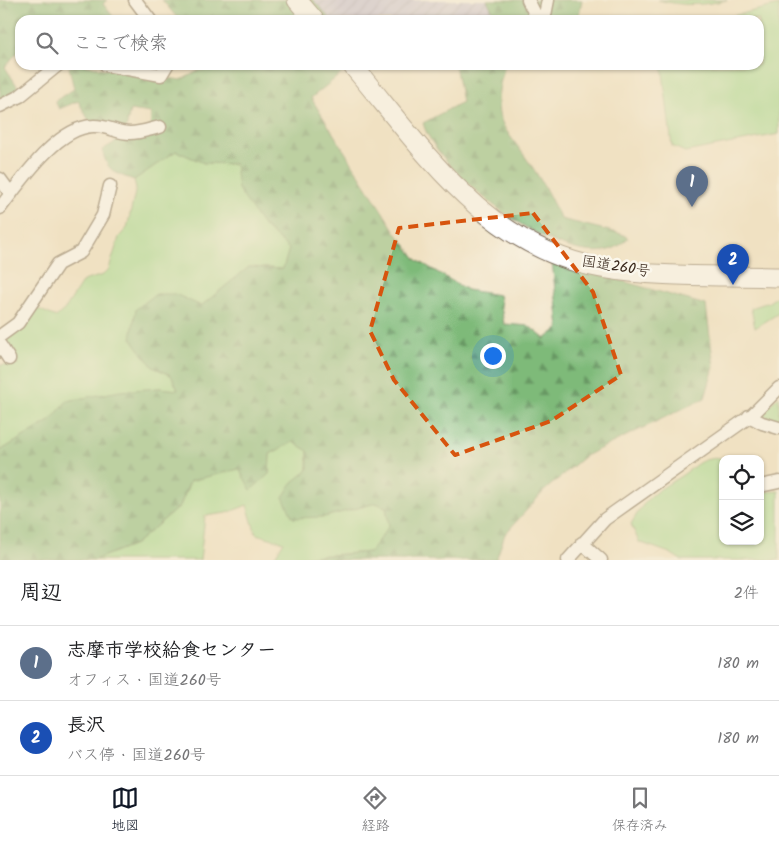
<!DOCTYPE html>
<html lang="ja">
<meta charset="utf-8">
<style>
:root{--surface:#fff;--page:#f6f6f6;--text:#202124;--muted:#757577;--line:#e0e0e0;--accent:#111827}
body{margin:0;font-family:Kalam,"Klee One",sans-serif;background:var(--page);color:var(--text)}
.controls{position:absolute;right:15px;bottom:15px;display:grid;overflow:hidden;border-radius:10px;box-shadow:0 1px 4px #0004}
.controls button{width:45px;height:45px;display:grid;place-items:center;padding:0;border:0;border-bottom:1px solid var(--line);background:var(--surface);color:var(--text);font:25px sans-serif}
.you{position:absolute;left:492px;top:355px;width:18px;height:18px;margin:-12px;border:4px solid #fff;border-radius:50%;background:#1a73e8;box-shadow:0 0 0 8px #1a73e833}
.badge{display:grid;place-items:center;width:32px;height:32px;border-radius:50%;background:var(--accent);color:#fff;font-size:16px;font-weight:700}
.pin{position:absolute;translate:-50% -41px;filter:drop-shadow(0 1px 2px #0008)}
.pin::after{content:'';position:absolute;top:26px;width:18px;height:15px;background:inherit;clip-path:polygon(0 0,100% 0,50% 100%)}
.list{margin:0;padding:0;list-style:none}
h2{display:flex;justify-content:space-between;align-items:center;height:65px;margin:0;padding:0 20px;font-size:21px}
h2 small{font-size:16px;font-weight:400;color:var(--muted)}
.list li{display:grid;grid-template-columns:32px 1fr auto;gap:15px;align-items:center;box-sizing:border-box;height:75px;padding:0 20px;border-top:1px solid var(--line)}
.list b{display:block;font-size:19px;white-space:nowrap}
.list p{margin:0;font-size:16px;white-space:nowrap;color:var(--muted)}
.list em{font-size:16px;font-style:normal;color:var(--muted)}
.icon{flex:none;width:28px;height:28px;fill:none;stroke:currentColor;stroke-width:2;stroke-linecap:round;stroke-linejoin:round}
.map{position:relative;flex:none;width:779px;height:560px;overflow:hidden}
.search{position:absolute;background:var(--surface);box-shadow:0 1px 4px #0004;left:15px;right:15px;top:15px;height:55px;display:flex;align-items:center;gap:12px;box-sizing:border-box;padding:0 18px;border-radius:15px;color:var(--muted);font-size:19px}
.sheet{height:215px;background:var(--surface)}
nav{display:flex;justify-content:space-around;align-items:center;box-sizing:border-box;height:70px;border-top:1px solid var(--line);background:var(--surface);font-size:14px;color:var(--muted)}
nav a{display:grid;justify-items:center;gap:2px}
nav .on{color:var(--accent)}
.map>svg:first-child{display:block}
.industrial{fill:url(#industrial-furrows)}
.grass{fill:#9eda8e;stroke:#6c8256}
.forest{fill:url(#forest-firs);stroke:#5c724c}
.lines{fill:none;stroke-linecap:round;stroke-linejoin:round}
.minor-casing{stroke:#7a6a57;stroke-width:15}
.highway-casing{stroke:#7a6a57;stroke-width:21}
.minor{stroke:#fff;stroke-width:12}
.highway{stroke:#fff;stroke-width:19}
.marked{fill:none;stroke:#d7540e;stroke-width:4;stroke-dasharray:10 6;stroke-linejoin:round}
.labels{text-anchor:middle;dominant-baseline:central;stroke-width:5;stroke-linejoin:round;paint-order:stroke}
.street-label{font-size:15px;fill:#3b2a1e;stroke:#fbf7ec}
</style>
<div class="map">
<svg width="779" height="560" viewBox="0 0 779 560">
<defs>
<pattern id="industrial-furrows" width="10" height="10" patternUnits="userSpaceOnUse" patternTransform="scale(1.25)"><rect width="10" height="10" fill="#c5c0da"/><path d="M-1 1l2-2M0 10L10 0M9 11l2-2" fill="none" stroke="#aaa5bb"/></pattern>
<pattern id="forest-firs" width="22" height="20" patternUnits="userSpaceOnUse" patternTransform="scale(1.25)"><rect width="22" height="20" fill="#7eba79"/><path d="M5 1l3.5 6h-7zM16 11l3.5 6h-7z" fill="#689763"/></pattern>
</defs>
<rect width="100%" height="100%" fill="#fbf7ec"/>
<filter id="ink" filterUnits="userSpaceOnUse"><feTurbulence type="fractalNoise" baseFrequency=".02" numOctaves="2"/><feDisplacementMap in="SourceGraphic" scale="10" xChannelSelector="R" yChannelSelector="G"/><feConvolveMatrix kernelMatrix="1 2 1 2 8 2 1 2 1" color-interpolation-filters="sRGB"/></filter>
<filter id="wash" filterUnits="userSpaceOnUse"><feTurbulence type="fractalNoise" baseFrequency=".0096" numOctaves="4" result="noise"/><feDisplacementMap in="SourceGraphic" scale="20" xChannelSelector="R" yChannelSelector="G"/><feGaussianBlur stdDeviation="1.12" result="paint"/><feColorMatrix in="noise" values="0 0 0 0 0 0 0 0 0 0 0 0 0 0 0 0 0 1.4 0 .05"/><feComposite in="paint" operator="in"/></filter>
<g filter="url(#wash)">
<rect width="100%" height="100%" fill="#f0e1c2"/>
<!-- industrial -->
<path class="industrial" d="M313,0h174l10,20h-166z"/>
<!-- grass -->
<path class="grass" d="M658,0h69c-25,6 -45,6 -69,0z
M779,5v129l-94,18 -13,-6 -10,-81h97v-45h-45z
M176,151l28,12 31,1 26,59 28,26 -6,20 -34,-2 -48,39 -26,-12 -22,73 18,8 7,15 -19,-2 -92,13 -16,19 -51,31v-86l18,-1 -17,-26 25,-17 10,-13 20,9 9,-8 18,-28 20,-6 6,-6 10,-32 8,-9 9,-40 -2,-8z
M779,295v18l-24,15 -4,-20 18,-6z
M779,396v25l-19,-7z
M293,442l15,9v19l-16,13 32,34 52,-14 10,4 3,19 -19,26 -97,7 11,-17 -28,-8 -9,-29 -20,8 -22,3 -5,44h-106l41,-16 45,-38 10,-25 49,-13 5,10 25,-4 1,-20z
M720,458l3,4v79h37v-49l19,-1v69h-98l-11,-7 -31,-11 -8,-18c18,-31 22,-30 50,-48 18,-12 17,-17 39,-18z"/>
<!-- forest -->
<path class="forest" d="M0,0h107l-4,4 13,16h-96v29l-15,18 16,25 -21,11z
M162,0h151l18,20h-152z
M487,0h95l-4,20h-81z
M81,65l100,15 17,-9 15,-2 -5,-4h144l-41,33 85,135 21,27 50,30 32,5 5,29 25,2 16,13 14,-11 -7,-67 154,44 8,62 -9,31 -120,58 -41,35 -39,43 -9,26h-223l97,-8 19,-26 -3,-19 -10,-4 -52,14 -31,1 -10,-21 9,-14 16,-13v-19l-15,-9 -23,12 -1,20 -18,16 -12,-21 -49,12 -10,25 -45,38 -41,16h-94v-109l51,-31 16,-19 53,-10 39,-3 19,2 -7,-15 -18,-8 -22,-29 5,-29 20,-15h19l26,12 48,-39 34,2 6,-20 -28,-26 -23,-34 -3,-25 -31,-1 -28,-12 -42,29c-20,-7 -26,-8 -32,-30l17,-10 31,-9 1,-18 -21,-3 -4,19 -35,-5 -13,-23 -19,8 -4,-8 19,-12 -5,-22z
M455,65h50c-17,58 -1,59 28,103 11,16 19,34 28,51l61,15 6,4c-45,54 -193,-66 -205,-115l39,-21z"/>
</g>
<g filter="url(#ink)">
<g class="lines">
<!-- minor casing -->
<g class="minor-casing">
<path id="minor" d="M135,0l15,20
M528,0l10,20
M544,20l4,-20
M106,65l55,10 6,-10
M0,106l20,-10 38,-31
M0,179l11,15
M0,208c21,-27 57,-81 93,-82 13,-1 24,7 37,7 10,0 21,-4 30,-6
M0,336l18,-13 40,-59 23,-12 22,-37 7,-29
M0,345l9,14
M749,416l13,7 17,5
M760,486l19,-4
M582,543l19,17
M568,560l37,-41 147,-104 27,-27"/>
</g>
<!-- highway casing -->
<g class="highway-casing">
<path id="highway" d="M297,0l17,20
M352,65c71,84 133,182 249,203 58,10 119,7 178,9"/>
</g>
<!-- minor -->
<use href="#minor" class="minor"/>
<!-- highway -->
<use href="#highway" class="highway"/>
</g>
</g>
<!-- marked area -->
<path d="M0 0H779V560H0ZM533,213l60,79 28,83 -70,46 -96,34 -61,-75 -24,-49 29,-103z" fill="#f0e1c2" fill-opacity=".55" fill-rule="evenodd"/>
<path class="marked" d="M533,213l60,79 28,83 -70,46 -96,34 -61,-75 -24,-49 29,-103z"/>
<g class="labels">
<!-- street labels -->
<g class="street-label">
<text transform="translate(616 267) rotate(9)">国道260号</text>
</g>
</g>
</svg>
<div class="controls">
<button><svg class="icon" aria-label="locate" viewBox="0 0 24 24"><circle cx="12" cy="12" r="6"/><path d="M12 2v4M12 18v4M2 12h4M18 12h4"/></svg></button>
<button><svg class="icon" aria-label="layers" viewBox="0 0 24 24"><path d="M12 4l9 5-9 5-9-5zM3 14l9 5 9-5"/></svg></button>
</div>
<div class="you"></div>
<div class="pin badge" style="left:692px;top:207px;background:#5c6f8a">1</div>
<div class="pin badge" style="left:733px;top:285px;background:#1a4fb4">2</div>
<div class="search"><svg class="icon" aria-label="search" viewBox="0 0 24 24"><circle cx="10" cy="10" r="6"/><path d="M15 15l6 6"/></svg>ここで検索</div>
</div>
<section class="sheet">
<h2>周辺<small>2件</small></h2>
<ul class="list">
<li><span class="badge" style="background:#5c6f8a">1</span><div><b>志摩市学校給食センター</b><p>オフィス · 国道260号</p></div><em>180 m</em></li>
<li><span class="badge" style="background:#1a4fb4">2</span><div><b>長沢</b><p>バス停 · 国道260号</p></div><em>180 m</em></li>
</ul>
</section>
<nav>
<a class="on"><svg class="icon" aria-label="map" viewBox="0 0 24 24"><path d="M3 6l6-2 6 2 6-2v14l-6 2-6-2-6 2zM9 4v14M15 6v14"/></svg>地図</a>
<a><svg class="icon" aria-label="directions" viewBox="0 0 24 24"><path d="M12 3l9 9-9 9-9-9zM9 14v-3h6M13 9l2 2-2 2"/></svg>経路</a>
<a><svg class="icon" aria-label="saved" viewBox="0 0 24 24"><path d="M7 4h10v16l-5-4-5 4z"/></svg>保存済み</a>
</nav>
